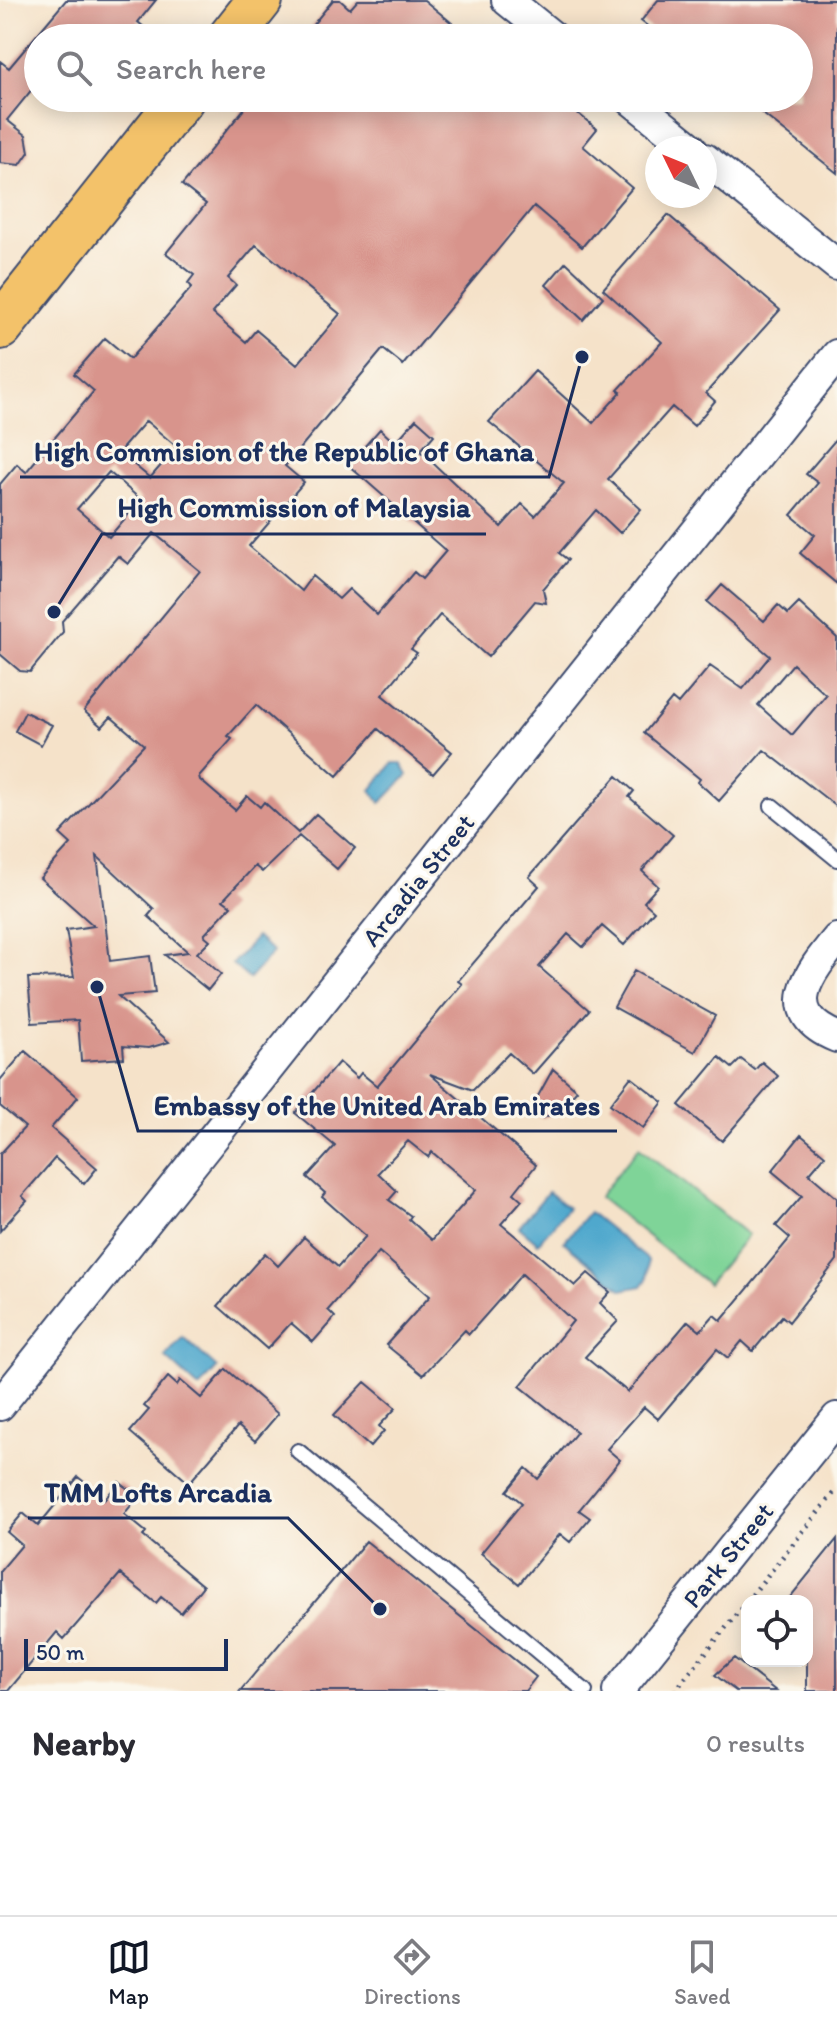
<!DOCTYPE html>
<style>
:root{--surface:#fff;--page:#f2f2f3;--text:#2b2b33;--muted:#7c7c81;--line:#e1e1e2;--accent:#111827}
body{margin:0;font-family:Itim,sans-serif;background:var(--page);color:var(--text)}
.controls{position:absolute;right:24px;bottom:24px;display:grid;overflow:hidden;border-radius:16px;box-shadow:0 4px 20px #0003}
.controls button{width:72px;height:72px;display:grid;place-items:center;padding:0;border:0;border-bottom:2px solid var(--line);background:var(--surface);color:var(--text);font:40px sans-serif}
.compass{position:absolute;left:645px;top:136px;width:72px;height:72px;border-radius:50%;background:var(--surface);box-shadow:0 4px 20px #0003;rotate:313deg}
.scale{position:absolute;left:24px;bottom:20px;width:204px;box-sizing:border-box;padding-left:8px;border:4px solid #1b2f5e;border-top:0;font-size:22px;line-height:28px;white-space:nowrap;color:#1b2f5e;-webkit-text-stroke:6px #fbf7ec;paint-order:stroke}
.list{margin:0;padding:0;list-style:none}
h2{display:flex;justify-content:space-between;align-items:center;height:104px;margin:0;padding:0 32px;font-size:34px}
h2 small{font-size:26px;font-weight:400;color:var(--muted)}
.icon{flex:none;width:44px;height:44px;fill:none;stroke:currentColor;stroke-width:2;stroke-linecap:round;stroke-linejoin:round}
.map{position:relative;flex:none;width:837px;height:1691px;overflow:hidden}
.search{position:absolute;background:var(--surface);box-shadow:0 4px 20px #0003;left:24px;right:24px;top:24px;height:88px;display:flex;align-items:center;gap:20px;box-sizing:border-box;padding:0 28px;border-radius:44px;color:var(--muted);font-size:30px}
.sheet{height:224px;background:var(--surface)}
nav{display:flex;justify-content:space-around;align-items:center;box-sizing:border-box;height:112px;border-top:2px solid var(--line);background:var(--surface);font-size:22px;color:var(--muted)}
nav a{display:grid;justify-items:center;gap:4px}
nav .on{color:var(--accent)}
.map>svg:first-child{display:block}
.green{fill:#7fd498;stroke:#4d827b;stroke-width:2}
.water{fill:#50a8cd;stroke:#366c96;stroke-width:2}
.building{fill:#d8948c;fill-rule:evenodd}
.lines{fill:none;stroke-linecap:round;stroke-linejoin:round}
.service-casing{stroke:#3c4a6e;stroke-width:18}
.minor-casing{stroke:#3c4a6e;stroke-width:34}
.primary-casing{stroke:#3c4a6e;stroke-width:48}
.path{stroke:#3c4a6e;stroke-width:5;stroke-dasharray:2 6;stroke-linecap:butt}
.service{stroke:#fff;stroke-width:14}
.minor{stroke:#fff;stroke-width:30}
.primary{stroke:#f3c26a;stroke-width:44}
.labels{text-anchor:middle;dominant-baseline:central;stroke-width:6;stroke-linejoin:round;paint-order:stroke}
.street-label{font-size:26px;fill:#1b2f5e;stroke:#fbf7ec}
.leader{fill:none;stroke:#1b2f5e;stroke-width:3}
.callout-dot{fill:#1b2f5e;stroke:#fbf7ec;stroke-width:3}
.callout-label{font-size:28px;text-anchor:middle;font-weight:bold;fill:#1b2f5e;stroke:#fbf7ec;stroke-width:6;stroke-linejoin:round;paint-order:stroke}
</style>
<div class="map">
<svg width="837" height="1691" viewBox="0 0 837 1691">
<rect width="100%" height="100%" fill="#fbf7ec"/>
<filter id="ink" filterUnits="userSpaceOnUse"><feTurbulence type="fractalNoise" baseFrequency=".0125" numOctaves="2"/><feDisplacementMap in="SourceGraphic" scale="16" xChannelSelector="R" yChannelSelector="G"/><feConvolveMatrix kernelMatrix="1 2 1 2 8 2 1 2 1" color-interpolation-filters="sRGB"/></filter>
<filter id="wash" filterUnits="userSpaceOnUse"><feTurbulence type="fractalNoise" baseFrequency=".006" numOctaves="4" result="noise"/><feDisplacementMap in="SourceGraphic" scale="32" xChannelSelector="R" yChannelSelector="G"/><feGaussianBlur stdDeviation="1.8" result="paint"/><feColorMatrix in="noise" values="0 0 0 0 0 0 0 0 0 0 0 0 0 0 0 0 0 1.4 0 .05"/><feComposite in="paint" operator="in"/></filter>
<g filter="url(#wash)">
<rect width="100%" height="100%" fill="#f5e2c9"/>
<!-- green -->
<path class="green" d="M639,1147l109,88 -40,49 -109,-87z"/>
<!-- water -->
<path class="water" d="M393,763h8l7,12 -27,28 -10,-13z
M256,937l17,15 -24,27 -17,-15z
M548,1192l20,16 -30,35 -19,-16z
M589,1212l59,48 -1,19 -5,7 -20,4 -58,-48z
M183,1337l34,31 -18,20 -34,-31z"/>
<g id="blocks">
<!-- building -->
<path class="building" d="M66,0h90l-18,22 19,16h-119v44l-31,38 19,15 3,17 -9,13 -20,-2v-102l9,7z
M333,0h7l10,9 8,-9h66l46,38h-168z
M658,0h179v173l-94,-75h56v-60h-136l-22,-17z
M253,98h306l38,31 -14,17 49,42 -50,59 -48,-41 -131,159 -20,-16 -98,117 19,16 -55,64 52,45 11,-15 27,23 10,-10 28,26 37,-43 8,7 24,-28 -98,-86 32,-36 15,14 21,-24 18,16 -14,16 81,76 21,-23 13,12 29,-33 -75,-61 46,-51 58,52 28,-31 -3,-2 44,-48 -59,-53 65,-74 112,95 -74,83 9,8 -21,25 -22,-19 -64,72 33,30 -21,24 -24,-23 -37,43 9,7 -25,29 3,14 -11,-2 -47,56 -48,-42 -29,34 6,4 -35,42 70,57 -19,22 -55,-45 -41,47 -81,-71 -28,31 4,3 -33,37 1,4 35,30 12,-14 13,11 4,-5 34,31 18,-19 39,34 -18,21 -38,-33 -37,36 -7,-6 -32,34 8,6 -27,29 6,5 -13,13 24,21 -13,16 -43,-35 23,-3 -40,-36 6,-7 -57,-53 13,105 40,-5 5,37 -37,3 51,46 -20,6 -26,-2 1,12 -43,3 -3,-41 -46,3 -4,-45 46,-1 -8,-47 28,-4 -54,-48 31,-34 -11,-10 84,-89 -33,-28 -9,10 -18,-16 116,-140 -46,-38 -26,31 -10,-8 -56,65 1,11 -33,40 -10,-1 -20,-17v-170l17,-20 9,8 68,-81 -20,-17 31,-36 25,21 62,-72 -4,-4 6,-8 -28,-22 40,-49 -24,-19zM256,245l84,69 -43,51 -41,-35 -10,12 -34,-29 24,-28 -8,-7zM146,421l31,26 -27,31 -31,-26zM109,472l32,28 -32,37 -32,-28z
M566,262l37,35 -20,23 -37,-35z
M837,438v146l-37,-31 15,-18 -24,-20 27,-32 -12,-9z
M722,585l42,36 14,-16 10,9 11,-11 38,35v169l-73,-57 -45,51 -21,-19 2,-3 -56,-46 28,-34 6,5 32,-38 33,23 27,-33 -63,-54zM793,664l33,31 -34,40 -34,-30z
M25,712l27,13 -11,20 -26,-14z
M617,776l17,15 -5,6 44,38 -31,36 16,15 -14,16 10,9 -30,34 -22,-19 -19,21 -15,-13 -29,33 50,43 -56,64 -24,-21 -36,37 -43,-16 106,91 -22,28 8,7 -21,24 74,62 13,-13 22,19 -10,11 18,18 -33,36 43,35 60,-71 12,10 14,-16 7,6 69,-83 -14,-12 26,-30 -30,-25 29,-36 24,20 -16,19 28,24v62l-48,62 -7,-6 -29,35 -11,-10 -14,17 -11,-9 -59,70 -14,-12 -37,42 13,11 -41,50 11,8 -20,24 -10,-8 -41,50 -38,-31 41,-50 -15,-12 19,-23 12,11 39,-47 -57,-46 53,-65 -51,-47 -53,60 -4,-4 -42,45 -37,-30 44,-49 -51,-44 -51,58 7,7 -22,25 -22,-19 -24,26 -49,-43 47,-53 13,13 26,-29 34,30 28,-31 -44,-39 3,-4 -18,-16 28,-31 -40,-33 44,-51 18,16 4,-5 16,13 85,-102 -4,-3 81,-95 -10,-9zM408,1141l20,16 4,-5 44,38 -44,50 -23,-21 2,-3 -22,-16 8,-9 -19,-18z
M634,971l81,45 -20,36 -81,-45z
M25,1051l53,46 -27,31 46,40 -13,16 -29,-26 -33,38 5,5 -27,30v-77l25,-27 -25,-21v-26z
M719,1057l13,11 9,-9 14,11 7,-8 16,14 -56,65 -43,-36z
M553,1069l24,21 -20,22 -14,6 -6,-3 -4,-10z
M631,1077l32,25 -20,26 -33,-24z
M226,1369l52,45 -23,27 -17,-15 -49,57 -59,-51 19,-22 -5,-4 24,-29 9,8 3,-5 21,18z
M365,1382l31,26 -17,18 5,5 -14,16 -36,-32z
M78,1477l27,22 14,-17 19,15 -14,17 22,18 -3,4 60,50 -22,27 -20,-16 -5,6 -36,-29 -56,65 -7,-7 -49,59h-8v-120l22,-26 -15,-13 16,-19 15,13z
M837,1539v152h-30v-90h-20z
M366,1541l170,136 -11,14h-285z
M734,1658l42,33h-40l-21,-16z"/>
</g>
</g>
<g filter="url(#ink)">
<use href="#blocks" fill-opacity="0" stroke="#3c4a6e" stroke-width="2"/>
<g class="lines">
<!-- service casing -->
<g class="service-casing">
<path id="service" d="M772,806l65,53
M298,1451l287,240"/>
</g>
<!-- minor casing -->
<g class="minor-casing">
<path id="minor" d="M507,0l47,38
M629,98l62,50
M705,159l132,106
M837,939c-28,34 -60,74 0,98
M0,1405l837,-1050
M618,1691l219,-273"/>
</g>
<!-- primary casing -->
<g class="primary-casing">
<path id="primary" d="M230,38l30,-38
M0,327l182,-229"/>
</g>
<!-- path -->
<path class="path" d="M747,1601l90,-112
M675,1691l72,-90"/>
<!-- service -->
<use href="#service" class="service"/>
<!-- minor -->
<use href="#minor" class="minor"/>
<!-- primary -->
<use href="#primary" class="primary"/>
</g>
</g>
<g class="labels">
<!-- street labels -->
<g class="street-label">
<text transform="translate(418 880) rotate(-51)">Arcadia Street</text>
<text transform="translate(728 1555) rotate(-51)">Park Street</text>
</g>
</g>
<!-- callouts -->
<path class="leader" d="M582 357L549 477H20M54 612L102 534H486M97 987L138 1131H617M380 1609L288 1518H28"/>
<g class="callout-dot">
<circle cx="582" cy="357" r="8"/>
<circle cx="54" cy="612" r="8"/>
<circle cx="97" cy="987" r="8"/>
<circle cx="380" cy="1609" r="8"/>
</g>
<g class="callout-label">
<text x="284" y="461">High Commision of the Republic of Ghana</text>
<text x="294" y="517">High Commission of Malaysia</text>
<text x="377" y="1115">Embassy of the United Arab Emirates</text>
<text x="158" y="1502">TMM Lofts Arcadia</text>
</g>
</svg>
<div class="controls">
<button><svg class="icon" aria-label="locate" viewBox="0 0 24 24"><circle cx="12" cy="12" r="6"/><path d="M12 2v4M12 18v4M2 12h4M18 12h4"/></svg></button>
</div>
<svg class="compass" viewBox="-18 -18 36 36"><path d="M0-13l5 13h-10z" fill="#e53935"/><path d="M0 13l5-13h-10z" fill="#7c7c81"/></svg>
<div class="scale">50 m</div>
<div class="search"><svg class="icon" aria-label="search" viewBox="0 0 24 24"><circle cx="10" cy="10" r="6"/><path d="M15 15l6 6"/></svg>Search here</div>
</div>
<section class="sheet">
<h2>Nearby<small>0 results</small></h2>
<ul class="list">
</ul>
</section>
<nav>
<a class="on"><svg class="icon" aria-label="map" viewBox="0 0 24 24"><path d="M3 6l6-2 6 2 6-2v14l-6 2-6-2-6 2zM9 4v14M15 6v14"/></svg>Map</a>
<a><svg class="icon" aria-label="directions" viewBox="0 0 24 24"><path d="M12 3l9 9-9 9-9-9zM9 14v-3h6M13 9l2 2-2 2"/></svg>Directions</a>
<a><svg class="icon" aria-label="saved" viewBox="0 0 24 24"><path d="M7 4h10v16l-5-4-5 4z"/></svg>Saved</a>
</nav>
